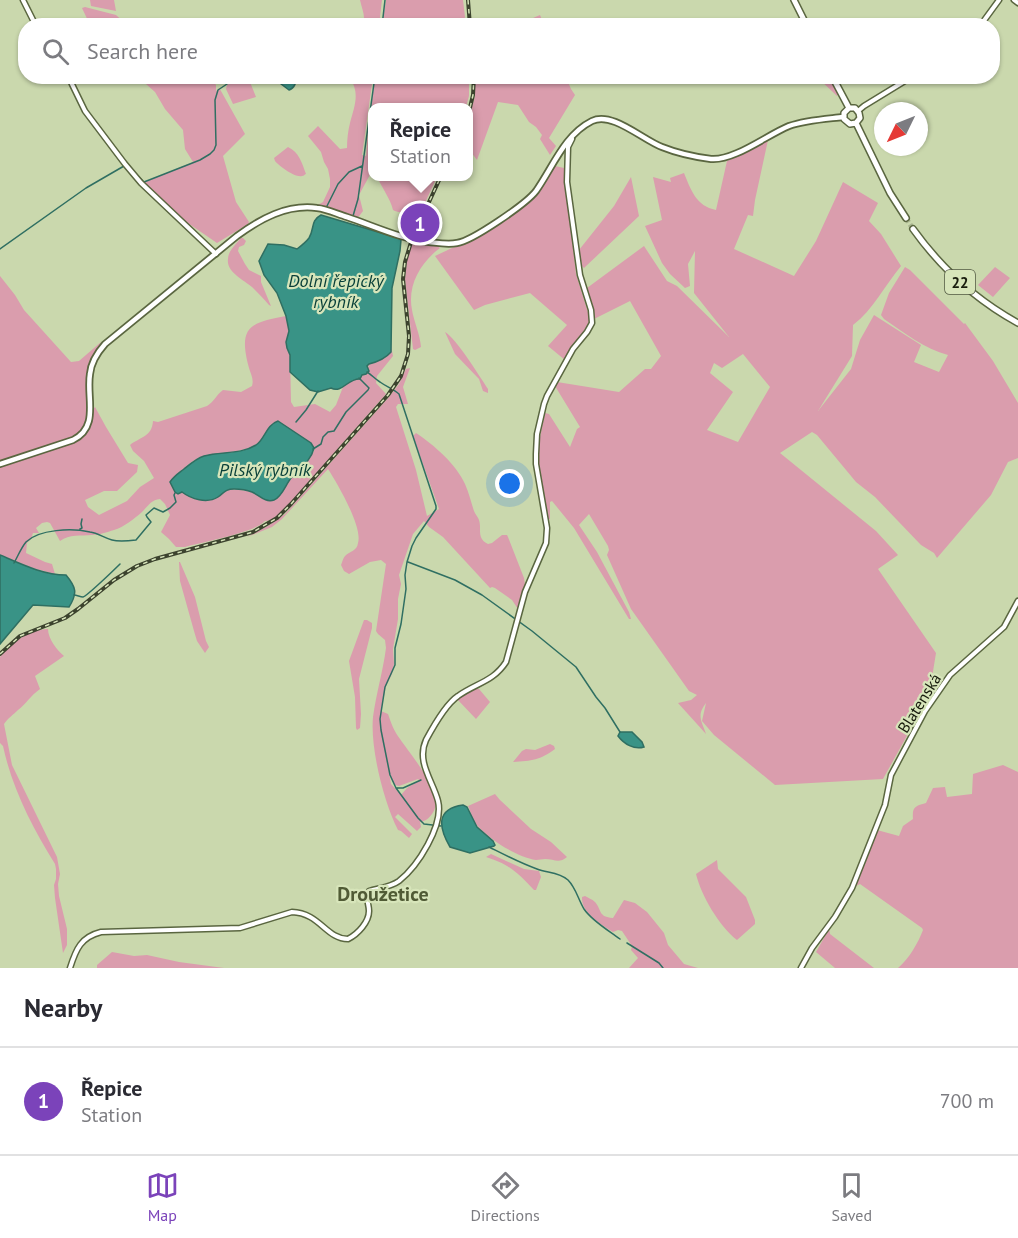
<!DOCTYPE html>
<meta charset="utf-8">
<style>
:root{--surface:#fff;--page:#f2f2f3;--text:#2b2b33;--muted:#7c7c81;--line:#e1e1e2;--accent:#7b43ba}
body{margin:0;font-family:"PT Sans",sans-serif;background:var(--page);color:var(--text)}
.compass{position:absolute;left:874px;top:102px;width:54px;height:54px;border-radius:50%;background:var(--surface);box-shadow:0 2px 4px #0004;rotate:227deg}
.you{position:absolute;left:510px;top:484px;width:21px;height:21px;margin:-15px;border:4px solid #fff;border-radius:50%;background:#1a73e8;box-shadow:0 0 0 9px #1a73e833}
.badge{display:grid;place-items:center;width:39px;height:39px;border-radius:50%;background:var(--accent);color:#fff;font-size:20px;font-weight:700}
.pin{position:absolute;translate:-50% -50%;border:3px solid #fff;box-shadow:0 2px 6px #0006}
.popup{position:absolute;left:368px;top:103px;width:105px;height:78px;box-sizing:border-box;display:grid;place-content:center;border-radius:12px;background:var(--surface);filter:drop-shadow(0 2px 4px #0005);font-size:20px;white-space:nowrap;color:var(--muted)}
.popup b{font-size:22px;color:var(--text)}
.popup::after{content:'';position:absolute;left:50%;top:100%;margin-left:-12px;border:12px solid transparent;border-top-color:var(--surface)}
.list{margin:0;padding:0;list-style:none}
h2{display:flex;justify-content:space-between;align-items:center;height:78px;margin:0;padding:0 24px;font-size:26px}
h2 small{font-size:20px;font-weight:400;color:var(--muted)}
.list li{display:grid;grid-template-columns:39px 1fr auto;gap:18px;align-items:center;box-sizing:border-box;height:108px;padding:0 24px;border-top:2px solid var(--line)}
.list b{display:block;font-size:22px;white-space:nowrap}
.list p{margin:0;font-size:20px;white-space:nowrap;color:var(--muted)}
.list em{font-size:20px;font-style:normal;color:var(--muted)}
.icon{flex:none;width:33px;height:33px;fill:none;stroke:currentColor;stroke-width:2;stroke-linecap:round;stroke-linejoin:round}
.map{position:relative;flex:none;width:1018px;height:968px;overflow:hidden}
.search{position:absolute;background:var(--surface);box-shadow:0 2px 4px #0004;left:18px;right:18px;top:18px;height:66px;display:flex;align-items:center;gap:15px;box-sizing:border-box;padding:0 21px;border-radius:24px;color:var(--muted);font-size:22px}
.sheet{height:186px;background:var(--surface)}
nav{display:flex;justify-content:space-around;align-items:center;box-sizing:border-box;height:84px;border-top:2px solid var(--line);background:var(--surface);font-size:16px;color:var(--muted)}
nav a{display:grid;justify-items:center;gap:3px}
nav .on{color:var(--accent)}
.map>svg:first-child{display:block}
.green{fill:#da9dad;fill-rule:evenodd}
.water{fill:#399386;stroke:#2f6f62;stroke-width:1.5}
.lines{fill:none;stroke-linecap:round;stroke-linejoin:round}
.stream{stroke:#2f6f62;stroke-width:1.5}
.primary-tunnel{stroke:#a6b28d;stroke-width:5;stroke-dasharray:5 2.5;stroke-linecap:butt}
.tertiary-casing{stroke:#5a6640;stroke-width:7}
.secondary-casing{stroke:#5a6640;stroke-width:8}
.primary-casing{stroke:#5a6640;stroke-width:8}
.tertiary{stroke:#fff;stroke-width:4}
.secondary{stroke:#fff;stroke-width:4.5}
.primary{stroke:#fff;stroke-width:5}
.rail-casing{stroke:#3c432e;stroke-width:4}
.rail{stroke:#d7e5ba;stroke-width:1.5;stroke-dasharray:4.5;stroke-linecap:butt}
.labels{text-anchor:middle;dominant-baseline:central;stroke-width:4.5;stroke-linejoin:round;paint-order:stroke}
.shield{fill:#d7e5ba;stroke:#515841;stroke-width:1.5}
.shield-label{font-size:15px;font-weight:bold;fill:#181c0d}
.street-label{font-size:16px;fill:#181c0d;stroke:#d7e5ba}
.water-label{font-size:18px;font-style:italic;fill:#083f38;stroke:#d7e5ba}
.quarter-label{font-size:20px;font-weight:bold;fill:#505b35;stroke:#d7e5ba}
</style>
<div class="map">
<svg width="1018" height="968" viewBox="0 0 1018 968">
<rect width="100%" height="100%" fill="#cad8ad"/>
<!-- green -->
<path class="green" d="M90,0h24l2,11 -25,-5z
M360,0h22l-3,25h-16c3,-8 -1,-16 -3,-25z
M386,0h77l2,17 -3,8h-80z
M85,7l31,8 11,10h-37l-8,-17z
M540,15l4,10h-25v-1z
M241,76l7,1 8,20 -23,7 -7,-15 1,-4z
M138,77h72l6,8v6l3,-3 2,3 24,43 -22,22 13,46 13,20 -1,2 -31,19 -35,-24 -38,-35v-2l3,-1 46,-19 -8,-13 -2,-19 -18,-21 -10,-17z
M349,77h24l-11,78 4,1 2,-24 7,-55h94v19l-3,11h-94v64l-13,24 4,16 -6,8 -39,-14 5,-3 7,-15v-8l-2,-10 -4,-7 -3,-10 -13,-16 10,-10 22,23 7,-1c0,-9 1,-17 3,-25 4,-16 11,-30 -1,-46z
M475,77h91l5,12 4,6 -26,43 7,8 -6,9 -10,-16 2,-4 -6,-8 -7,-5 -11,-17 -20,-3 -21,58 -9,-12v-26l7,-26z
M817,77h12l9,17 -1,2z
M768,140l-13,60 -2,16 -5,-1 -14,34 60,27 22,-35 27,-59 35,21 -9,18 12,13 20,32c-16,19 -28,44 -48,59l-1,31 -34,55 33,-42 9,-29 14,-25 47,30 -7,17 25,10 9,-17c-23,-6 -45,-23 -64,-36l-3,-4 8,-22 16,-26 5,3 54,54 1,-1 28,38 25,42v55l-10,4 -17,33 -54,63 -3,-5 -13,-8 -46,-48 -19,-15 -39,-47 -5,-3 -32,21 96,78 22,24 -20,14 58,84 -7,43 -46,83 -108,6 -61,-50 -12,-14 4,-18c-10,13 -4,18 0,31l-28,-31 13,-3 6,-5 -8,-4 -58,-82 -24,-54 2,-5 -1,-4 -19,-32 -10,11 18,27 32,60 2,7h-2l-55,-91 -22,-27 -2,1v17h-2c-4,-19 -9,-38 -10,-58 -1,-15 4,-32 7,-48l4,1 21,33 7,-18 3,-2 -25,-41 2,-4 62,10 26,-23h6l10,-13 -31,-55 -36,18 -7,-31 57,-42 23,35 10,5 52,51 -35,-44 1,-42 -7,13 2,22 -5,2 -15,-14 -8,-11 -17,-37 17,-6 -9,-43 18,5 -1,-4 14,-5c7,17 12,33 32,37l11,-49zM743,354l27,33 -32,55 -31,-12 26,-38 -23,-19 4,-10 8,5z
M288,147c11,5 14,16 18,27 -1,0 -2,2 -4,2 -7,2 -23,-10 -27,-15l-1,-3z
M555,166l9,2 3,14 1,21 8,71 14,45 -4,10 -15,18 -6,13 -17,-14 19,-21 -37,-32 -45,12 -11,5 -39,-54 17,-8 16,-5 59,-40 10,-8z
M377,177h60l-13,28c-12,-1 -19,12 -31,5 -3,-12 -11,-22 -16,-33z
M631,177l8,39 -55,52 -2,-2 -3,-16 35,-44z
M241,238h2l3,3 -2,4 -5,2 -1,4 7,13 4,6 12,6v6l10,24 -2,-1c-5,-6 -11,-12 -17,-18 -8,-7 -26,-15 -24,-28 0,-8 8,-15 13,-21z
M412,243l26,3 2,2c-19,14 -33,37 -28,62 2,12 8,24 9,37l-6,3 -2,-1 -8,-70 2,-18z
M995,267l15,11 -17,19 -15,-12z
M0,276l15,19 9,15 47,52 8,-1 22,-19c-4,11 -11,19 -13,31 -4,25 10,49 -16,65l-72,24z
M286,316l3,15 -3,11 1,6 3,7 1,47 3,5 21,-3 15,8 6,-7 7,-18 3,-4 16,-8 4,-1 3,-10 7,-2 15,-10v-6l2,10 -16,20 -1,7 10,11 -96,109c-7,7 -16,18 -25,18 -11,12 -63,21 -80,26h-9l-7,-8 -8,-7 9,-17 -5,-11 -5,-5c-9,1 -12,7 -18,13 -8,7 -18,15 -28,18 -7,2 -15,5 -22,5 -12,1 -22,-1 -32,6l-10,-18 -3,-1 -5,1 -6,5 3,5h-6l-2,6 -4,4 -1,10 19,9 7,2 3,10 -23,-6 -32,-13v-89c18,-6 77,-20 87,-34 4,-7 4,-15 5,-22l3,-3 11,20 22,36 10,2 -1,7 -20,19h-13l-19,9 3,7 11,8 28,-14 13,-14 14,-9 -10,-17 -11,-10 -3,-6c10,-8 22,-8 23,-24l5,1 49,-16c7,-4 9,-11 16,-16l18,2 11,-6c2,-7 -1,-11 -3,-18 -11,-41 0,-45 37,-52zM278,421l21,15 15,15 -9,13 -13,13 -41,14 -23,-2 -10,8 -35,-4 -1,-1 -4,2 -7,-9c8,-12 20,-27 35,-29 11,-3 22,-3 32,-5 6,-2 13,-2 18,-6 10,-7 10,-18 22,-24z
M445,332c11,6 35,45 43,57v4l-5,-2 -4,-12 -24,-25z
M410,368l-7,19 5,17h-10l-2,3 20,63 11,46 12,-7 -26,-73 3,-3c18,12 40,31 49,51 4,9 6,18 9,27 1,3 4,6 5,9 3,9 -3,18 9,24l4,-1 10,-8h5l1,2 16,41 1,7 -7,24 -6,-9 -17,-12 -3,-1 -2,1 -47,-51 -14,-10 -5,-6 -11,13 -14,41 2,9 -3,15v20l-5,30 1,15 -2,10 -6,12 -5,25 7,3c3,9 6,17 12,25 10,15 47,57 32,75 -4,5 -6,7 -12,8l1,5 -4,4 -19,-17 -3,3 17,17 -3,4 -8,-7 -3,-1c-14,-27 -28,-82 -25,-113 3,-23 10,-46 13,-69l-1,-8 -7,-6 -2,-3 10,-67 -5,-4 -11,2 -21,12 -5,-3 -3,-6c1,-2 2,-7 4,-9 5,-5 12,-5 13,-13 5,-16 -21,-60 -30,-74l-46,50 -10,8 -25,10 24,-13 14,-10 104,-117 10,-13 7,-15zM387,761l4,18 4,6 4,1 19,-7 1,1 -12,8 -6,7 -10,-11z
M179,562h1l15,35 11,44 3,6 -4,6 -8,-12 -3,-10 -14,-50z
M364,620h3l5,3v5l-13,51 2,35 -1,14 -3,2 -1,-2 -1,-31 -6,-36z
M48,629c0,10 9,21 16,27l-29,20 5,13c-10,7 -13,14 -22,21 -5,5 -10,8 -14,14l8,41 45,92 3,17 -2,10 1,12 8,33v16l-4,8 -8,-55 -1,-13 2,-6v-10l-1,-5c-23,-37 -43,-76 -52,-118l-3,-3v-86c13,-15 28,-27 48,-28z
M475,689h4l11,13 -14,17 -19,-20z
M550,744l4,2 1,3c-15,11 -23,12 -42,13l9,-11 4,-2 9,1z
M1003,765l15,7v196h-120c11,-9 20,-25 25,-38l-1,-2 -62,-44 -6,3 23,-57 22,6 4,-10 10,-7c-1,-12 2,-13 13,-16l7,-15 12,-1 2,10 25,-3 1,-20z
M495,794l5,6 31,29 20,13 16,15c-8,7 -13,2 -22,2 -3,0 -6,1 -9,1 -20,-3 -49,-22 -61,-37 -4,-4 -4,-12 -7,-17z
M491,854l33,15 15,2 2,6 -5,13h-2c-16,-17 -25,-26 -48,-33z
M717,860l1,9 28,28 9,23v4l-18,16c-18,-14 -36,-45 -41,-66z
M585,896c3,2 7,3 10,6 7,8 3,15 18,16l11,-18 11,3 12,9 17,21 4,12 11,13 5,6 14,4h-69l9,-10 -7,-8 1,-4 -10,-15 -4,-1 -5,2c-12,-8 -32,-19 -31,-35z
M829,929l1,5 44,34h-39l-19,-16z
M112,952l22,4 13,-1 32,7 45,6h-127v-3z"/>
<!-- water -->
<path class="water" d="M272,77h25c-1,5 -2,11 -8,13z
M321,215l77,23 3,2 -1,11 -8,37 -1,64c-6,7 -14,10 -22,12l-2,2 2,5 -3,3 -4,1 -2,4c-12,-1 -18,15 -29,9l-13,4 -8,-2 -20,-18v-17l-3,-7 -1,-6 3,-11 -3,-15 -9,-23 -13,-18 -5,-14 9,-17 16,1 13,4c4,-3 9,-7 12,-11 6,-10 1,-17 12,-23z
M278,421l33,22 3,5c-3,13 -14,20 -23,30 -5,6 -9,19 -17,22 -9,3 -15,-5 -22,-8 -5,-2 -13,-3 -18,-3 -9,0 -10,4 -16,8 -11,7 -27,2 -36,-5l-4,2 -3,-2 -5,-10c4,-6 9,-9 14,-13 6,-5 13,-11 20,-13 17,-5 36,-1 52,-11 9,-6 10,-20 22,-24z
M0,555c21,9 43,20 66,20 10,12 12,18 3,32l-36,-2 -33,39z
M620,732h12l10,10 2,5c-10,3 -20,-3 -26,-11z
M463,805l4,2 10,20 16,14 2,4 -1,1 -24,7 -20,-6c-11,-19 -15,-38 13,-42z"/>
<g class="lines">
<!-- stream -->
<path class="stream" d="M382,26l3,-26
M136,174l8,8 56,-22 10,-6 4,-4 2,-5 -1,-45 3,-10 21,-14
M326,208l12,-24 11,-12 13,-6
M353,216l5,-17 17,-123
M0,249l86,-61 38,-22
M367,372c5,3 8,7 13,10 7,5 13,7 19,12l37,112v3l-20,29 -4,8 -5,16 -2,13 1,14 -5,35 -6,24v17l-10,22 -5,32 1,11 9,45 6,13 22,30 6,6 17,2
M296,422l10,-12 12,-19
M313,449l8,-5 2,-7 5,-5 6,-1 12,-19 22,-22 1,-2 -10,-10
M80,529l2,-1 -1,-4 1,-5
M408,562l47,18 27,15 50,36 44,36 20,30 9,11 15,24
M14,563c4,-7 7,-15 12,-21 13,-13 46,-14 64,-10 8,1 14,6 22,8 7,2 16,1 24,0l15,-18 -4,-5 -1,-2 8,-7 9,4 7,-4 6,-6 -2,-7 1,-2
M74,595c3,0 6,2 9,2 4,-1 32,-28 37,-33
M396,788h7l18,-8
M489,847c16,8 31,16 48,22 10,4 22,3 31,11 8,8 10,19 16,29 8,12 24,21 36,30
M627,943l32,20 4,5"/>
<!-- primary-tunnel -->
<path class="primary-tunnel" d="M906,218l7,11"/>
<!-- tertiary casing -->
<g class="tertiary-casing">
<path id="tertiary" d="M23,0l13,26
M1014,0l4,3
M980,26l19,-26
M68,76l17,35 40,53 16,19 75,71
M858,111l6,-5 49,-30
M70,968c6,-19 11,-31 31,-36l139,-4 52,-16c28,1 34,27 56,27 10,-5 21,-17 21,-28 0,-8 -4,-12 0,-20 10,-3 22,-4 30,-10 19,-15 45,-56 39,-80 -5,-20 -22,-39 -12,-61 7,-13 20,-36 32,-44 18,-13 35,-14 48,-34l19,-70 21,-49 1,-15 -11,-64v-10l1,-20 7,-30 3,-8 26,-47 14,-17 5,-9 -1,-13 -11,-35 -13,-93 1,-35 4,-8
M801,968l11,-20 23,-31 17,-29 33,-83 6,-30 34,-64 25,-36 54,-48 14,-26"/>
</g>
<!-- secondary casing -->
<g class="secondary-casing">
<path id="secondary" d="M0,464l73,-24c27,-13 13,-43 17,-66 1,-12 7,-21 15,-30l132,-108c23,-17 50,-32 80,-28 10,1 20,6 30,9 27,9 54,22 82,25 9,1 19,3 28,1 15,-2 69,-39 79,-52 17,-24 28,-56 56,-70 20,-10 51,19 70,26 15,6 33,10 49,12 23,2 56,-24 78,-33 17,-6 37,-7 54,-9"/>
</g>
<!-- primary casing -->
<g class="primary-casing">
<path id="primary" d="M794,0l13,26
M832,76l17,32h6l4,5 1,5 -4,5
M849,108l-5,5v6l6,5 6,-1
M856,123l34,70 16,25
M913,229c28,39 63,71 105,94"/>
</g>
<!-- tertiary -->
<use href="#tertiary" class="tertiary"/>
<!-- secondary -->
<use href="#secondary" class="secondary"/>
<!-- primary -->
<use href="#primary" class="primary"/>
<!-- rail casing -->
<g class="rail-casing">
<path id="rail" d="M468,0l2,26
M468,116l5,-21 1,-19
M0,654l20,-18 45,-18 13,-9 36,-29 23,-14 18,-7 98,-27 24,-14 14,-14 97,-109 13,-19 7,-22 1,-18 -6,-57 2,-17 7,-23 29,-63"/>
</g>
<!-- rail -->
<use href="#rail" class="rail"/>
</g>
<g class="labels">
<!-- shield labels -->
<rect class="shield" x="945" y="270" width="30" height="24" rx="4.5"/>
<g class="shield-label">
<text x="960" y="282">22</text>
</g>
<!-- street labels -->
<g class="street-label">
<text transform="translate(919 703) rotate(-58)">Blatenská</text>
</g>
<!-- water labels -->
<g class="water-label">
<text x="336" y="280">Dolní řepický<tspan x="336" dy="21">rybník</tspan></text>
<text x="265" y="469">Pilský rybník</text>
</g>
<!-- quarter labels -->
<g class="quarter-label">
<text x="383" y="894">Droužetice</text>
</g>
</g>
</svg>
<svg class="compass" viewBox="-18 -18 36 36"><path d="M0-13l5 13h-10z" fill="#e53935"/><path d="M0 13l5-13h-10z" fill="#7c7c81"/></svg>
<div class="you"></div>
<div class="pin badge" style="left:420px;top:223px">1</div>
<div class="popup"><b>Řepice</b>Station</div>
<div class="search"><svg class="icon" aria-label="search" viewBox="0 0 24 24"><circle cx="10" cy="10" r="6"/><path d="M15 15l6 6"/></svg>Search here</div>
</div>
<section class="sheet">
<h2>Nearby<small></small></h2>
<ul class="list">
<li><span class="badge">1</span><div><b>Řepice</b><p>Station</p></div><em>700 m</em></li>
</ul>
</section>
<nav>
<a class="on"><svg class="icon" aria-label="map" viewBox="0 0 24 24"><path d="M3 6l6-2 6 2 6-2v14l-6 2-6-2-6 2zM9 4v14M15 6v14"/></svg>Map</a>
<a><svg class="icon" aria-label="directions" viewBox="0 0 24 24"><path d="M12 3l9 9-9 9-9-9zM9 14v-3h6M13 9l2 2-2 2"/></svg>Directions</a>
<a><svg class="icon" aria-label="saved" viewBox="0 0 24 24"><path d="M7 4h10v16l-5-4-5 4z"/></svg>Saved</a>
</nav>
